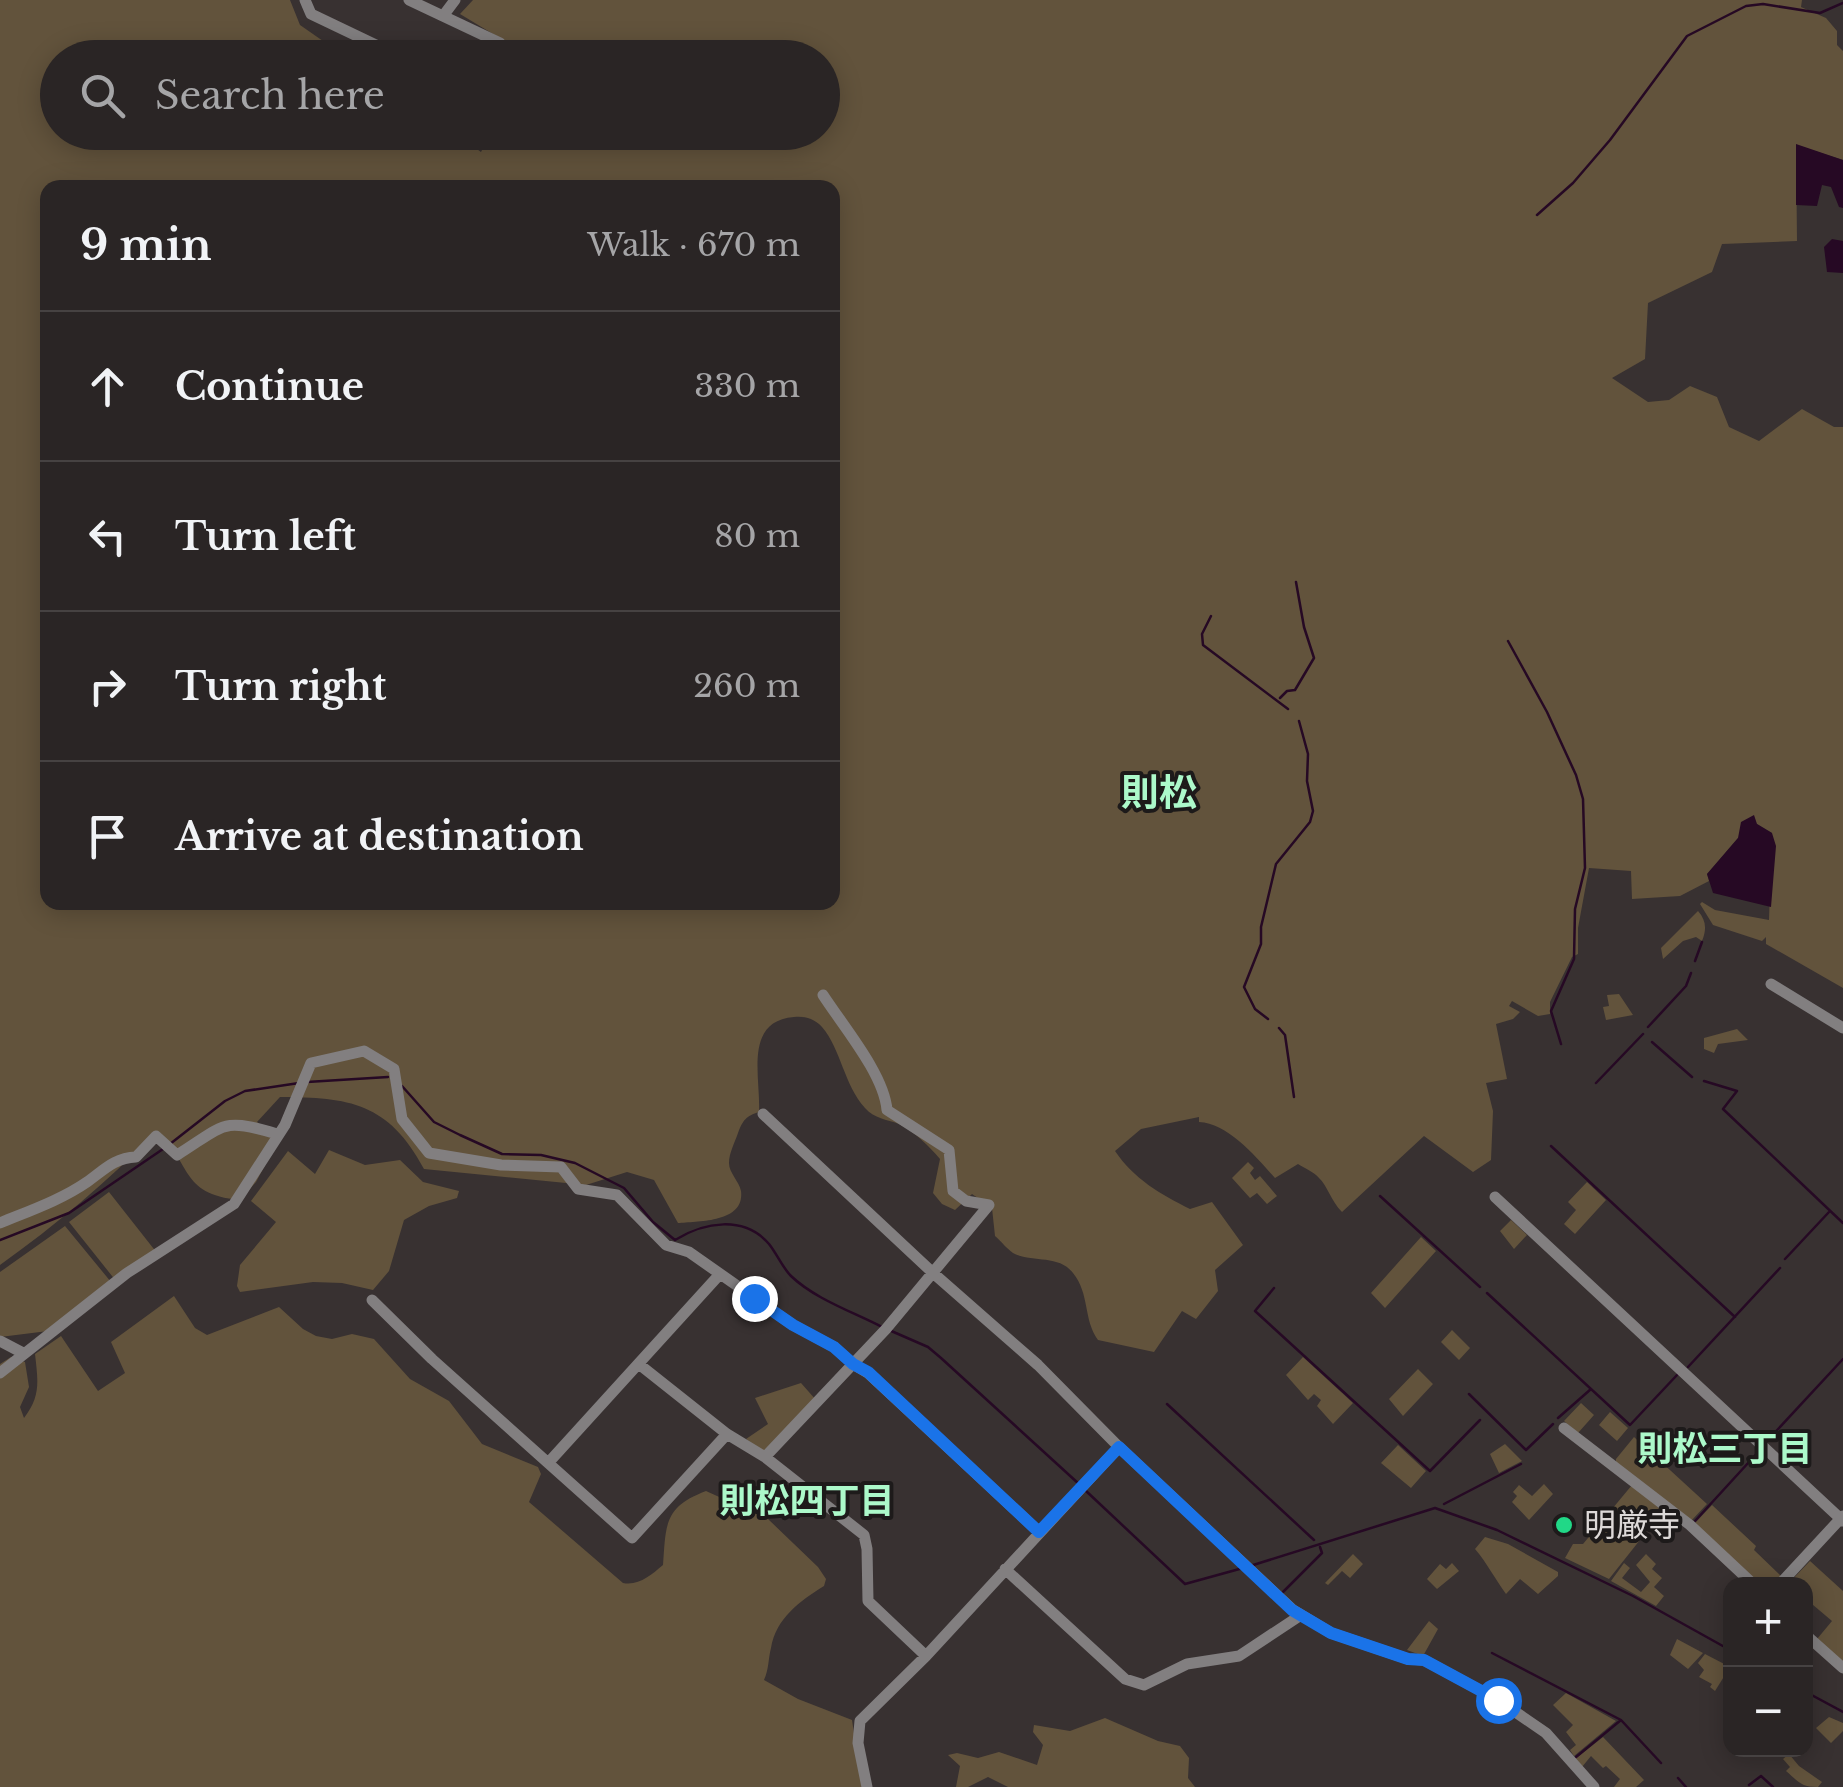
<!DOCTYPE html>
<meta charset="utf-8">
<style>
:root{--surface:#2a2525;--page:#322d2d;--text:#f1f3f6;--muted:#a5a5a7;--line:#464242}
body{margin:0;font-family:"Libre Baskerville","Noto Sans JP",serif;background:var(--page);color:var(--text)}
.controls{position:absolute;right:30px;bottom:30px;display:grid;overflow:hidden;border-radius:20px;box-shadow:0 5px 25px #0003}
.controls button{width:90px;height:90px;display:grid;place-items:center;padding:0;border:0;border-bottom:2px solid var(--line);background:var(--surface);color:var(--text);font:50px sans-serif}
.stop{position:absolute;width:30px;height:30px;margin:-22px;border:8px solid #1a73e8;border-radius:50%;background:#fff}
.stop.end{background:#1a73e8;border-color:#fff;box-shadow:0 2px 10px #0008}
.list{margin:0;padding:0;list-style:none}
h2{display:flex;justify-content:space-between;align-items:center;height:130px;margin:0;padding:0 40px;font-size:42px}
h2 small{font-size:32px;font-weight:400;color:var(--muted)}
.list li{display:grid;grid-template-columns:65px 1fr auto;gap:30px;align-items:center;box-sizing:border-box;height:150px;padding:0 40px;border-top:2px solid var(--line)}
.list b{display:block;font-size:38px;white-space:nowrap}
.list em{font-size:32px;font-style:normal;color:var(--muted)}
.icon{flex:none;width:55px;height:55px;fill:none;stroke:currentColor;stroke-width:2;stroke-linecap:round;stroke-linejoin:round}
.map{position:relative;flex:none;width:1843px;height:1787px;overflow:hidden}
.search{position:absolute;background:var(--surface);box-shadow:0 5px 25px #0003;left:40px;top:40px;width:800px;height:110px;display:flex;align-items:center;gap:25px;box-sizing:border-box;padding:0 35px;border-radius:55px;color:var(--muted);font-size:38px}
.panel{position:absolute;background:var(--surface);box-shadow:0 5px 25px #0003;left:40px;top:180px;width:800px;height:730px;border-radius:20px}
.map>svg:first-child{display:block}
.green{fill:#62533c;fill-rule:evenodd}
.water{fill:#260924}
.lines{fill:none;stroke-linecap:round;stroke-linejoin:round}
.stream{stroke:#260924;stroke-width:2.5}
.street{stroke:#827f80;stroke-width:11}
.route{stroke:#1a73e8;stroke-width:12}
.poi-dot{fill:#21d887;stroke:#1d1a1a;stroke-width:4}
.labels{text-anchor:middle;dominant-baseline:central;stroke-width:8;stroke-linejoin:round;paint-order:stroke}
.poi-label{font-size:32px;fill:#ddd9d8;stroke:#1d1a1a;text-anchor:start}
.neighbourhood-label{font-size:35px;font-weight:bold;fill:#acf9ca;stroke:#1d1a1a}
.quarter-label{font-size:38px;font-weight:bold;fill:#acf9ca;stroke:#1d1a1a}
</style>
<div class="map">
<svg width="1843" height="1787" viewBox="0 0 1843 1787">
<rect width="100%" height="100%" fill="#383131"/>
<!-- green -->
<path class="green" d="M0,0h290l10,25 46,32 -288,1v74h395l28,20 10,-19 331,-1v-74l-301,-1 -3,-8 -58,-35 13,-14h1329l-1,7 25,11 11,13v14l6,6v109l-47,-15 1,96 -75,3 -10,28 -64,31 -3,56 -33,19 36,24 21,-2 21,-14 27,11 12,30 30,14 43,-32 32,18h9v561l-77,-44v-7l-4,4 -49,-16 -13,-21 2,-2 13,8 54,10 3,-87 -15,-9 -19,14 -31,36 2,7 -29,15 -48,3 -1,-28 -42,-3 -11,60v26l-6,3 -22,45v12l-12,2 -26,-15 -3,5 11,6 -7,7 -17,5 11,55 -21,4 7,28 -2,49 -18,12 -49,-36 -82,76c-11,-11 -15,-27 -23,-34 -5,-6 -15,-10 -21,-14l-23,14c-18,-20 -47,-55 -76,-56v-5l-58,12 -26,22c19,28 45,43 75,58l22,-7 31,43 -28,25 3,21 -22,28 -14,-8 -28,41 -56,-12c-15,-21 -8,-46 -25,-67 -14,-19 -41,-10 -60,-20 -6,-4 -12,-12 -18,-17l-3,-28 -20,-14 -17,16 -13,-6 -9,-11 7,-34c-12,-14 -24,-26 -41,-35 -13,-5 -24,-5 -34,-16 -21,-23 -24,-59 -43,-81 -8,-9 -18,-11 -28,-10 -51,4 -33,61 -35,95 -13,4 -16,8 -21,21 -3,9 -9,20 -9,30 0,10 10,18 12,28 4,32 -44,30 -63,32l-24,-43 -27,-8 -41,13 -162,-16c-35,-66 -75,-72 -144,-72l-23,25 22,17 -23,43 -16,18c-63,-6 -46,-39 -85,-67 -48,49 -99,92 -155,132zM48,188h784v714h-784z
M1698,911c8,9 9,18 4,30l-6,-4 -13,4 -20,18 -2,-11z
M1619,994l14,21 -27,5 -3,-13 6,-1 -2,-11z
M1737,1029l11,11 -30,4 -4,9 -10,-4v-11z
M329,1150l36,15 35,-5 23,22 36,9 -2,7 -28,8 -25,14 -15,51 -16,19 -31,-7 -29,-1 -73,10 -3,-6 3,-21 36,-43 -25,-21 37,-50 27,23z
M1248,1162l6,6 -4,5 5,7 5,-4 17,20 -10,8 -10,-11 -7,5 -18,-20z
M1587,1182l19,18 -31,34 -11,-10 12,-14 -8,-8z
M109,1192l48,61 -41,28 -47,-59z
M1511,1220l16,15 -13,14 -14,-18z
M65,1226l46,56 -63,49 -48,6v-65z
M1421,1237l15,14 -51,57 -14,-15z
M174,1296l21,32 12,7 72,-28 24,22 13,7 16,3 20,-5 22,5 36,40 39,22 33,43 56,23 3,7 -12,28 94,81c16,3 28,-8 40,-18 3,-41 1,-58 43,-74l62,28 50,48 8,12 -2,7c-24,15 -48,32 -53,62 -3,12 -2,21 -7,32l34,19 54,21 10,67h-862v-423l11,-7 14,5 4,25 -9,20 4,11c17,-22 14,-37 11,-64l26,-18 37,55 27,-18 -14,-31z
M1452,1330l18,18 -11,12 -18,-18z
M1303,1357l50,46 -20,21 -16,-18 4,-6 -7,-6 -6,6 -22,-25z
M1418,1369l15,15 -30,32 -14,-17z
M801,1383l15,17 -52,53 -18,-14 22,-15 -13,-26z
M1581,1403l13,12 -16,18 -14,-12z
M1610,1412l18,16 -11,13 -18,-16z
M1634,1437l73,67 -16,17 -75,-58v-4z
M1505,1444l17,17 -23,12 -9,-19z
M1398,1445l28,26 -15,17 -30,-25z
M1544,1484l9,10 -24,26 -17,-18 5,-6 -4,-4 6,-7 13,11z
M1632,1485l31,26 -54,68 -44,-21 8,-14h10z
M1712,1505l44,41 -2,4 27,26 -8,8h-13l-65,-61z
M1485,1537l23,7 50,28v4l-20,18 -18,-15 -14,15c-11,-15 -19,-31 -31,-45z
M1353,1554l10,10 -13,14 -8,-7 -14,14 -3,-2z
M1646,1554l10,10 -4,5 10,9 -8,9 10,9 -8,10 -45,-25 13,-18 6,5 -8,10 19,14 9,-10 -14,-17z
M1810,1561l33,30v71l-26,-23 15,-18 -26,-22v-15h-18z
M1452,1563l7,8 -22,18 -10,-10 13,-15 6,5z
M1429,1621l9,8 -15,27 -16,-6z
M1677,1639l26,14 -15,16 -18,-14z
M1705,1654l25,13 -15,24 -5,-4 2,-3 -13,-7 5,-7 -6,-7z
M1566,1693l50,28 -42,35 -4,-6 6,-5 -10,-13 7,-7 -20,-20z
M1829,1717l14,6v8l-12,12 -15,-15z
M1105,1718l53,23 22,5 9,12 -1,20 7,9h-187l-20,-10 -20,10h-12l4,-21 -12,-11 9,-2 21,5 21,-6 38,13 6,-20 -10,-13 1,-7 36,6z
M1603,1737l41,43 -8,7h-22l6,-8 -14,-13 -3,2 -12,-12 -9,11 -7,-8z
M1789,1754l10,12 23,16 -4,5c-18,0 -20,-6 -32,-16l4,-4 -7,-8z"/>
<!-- water -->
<path class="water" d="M1796,144l47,16v48l-4,-1 -8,-20 -9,-2 -5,21 -21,-1z
M1832,239l11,2v32l-16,-1 -3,-25z
M1754,815l3,9 15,9 4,13 -5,61 -58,-14 -6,-19 31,-36 3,-16z"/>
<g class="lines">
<!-- stream -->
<path class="stream" d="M1537,215l36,-32 37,-43 77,-104 59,-30 17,-2 57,9 23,-10
M1211,616l-9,18 1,11 85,64
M1508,641l39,71 29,63 7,24 2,69 -10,41 -1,50 -23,52 10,33
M1280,698l7,-7 8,-1 19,-32 -10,-31 -8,-45
M1695,961l7,-19
M1268,1019l-13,-10 -11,-22 17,-43v-17l15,-63 34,-42 3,-11 -6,-30 1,-27 -9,-33
M1648,1027l38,-41 5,-13
M1279,1028l6,7 9,62
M1652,1042l40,35
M1704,1081l33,10 -14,18 120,114
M307,1082l81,-5
M1596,1083l47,-49
M402,1086l32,36 26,13 42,19 39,1 34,8 49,25 29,34 22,18c29,-18 69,-25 94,4 8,10 13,23 22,32 24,23 62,36 91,51
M170,1144l55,-43 20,-10 54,-8
M1551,1146l184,171
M1380,1196l100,91
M0,1240l69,-27 94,-64
M1785,1259l44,-47
M1274,1288l-19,23 175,160 50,-51
M1487,1293l143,132 47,-50
M889,1330l39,17 13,11 138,126
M1688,1367l92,-99
M1469,1394l57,56 27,-26
M1167,1404l147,136
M1558,1418l33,-29
M1767,1441l76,-82
M1085,1490l100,94 58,-16
M1444,1504l77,-40
M1695,1521l65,-71
M1250,1566l185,-58 62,22 136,66 97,54
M1283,1592l39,-39 -2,-6
M1492,1653l129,67 40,43
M1806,1692l37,20
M1576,1757l45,-37
M1678,1778l8,9
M1749,1785l12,-9 12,11"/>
<!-- street -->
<path class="street" d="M305,0l6,14 92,44
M409,0l91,43 7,15
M443,16l12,-16
M1771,984l72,44
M763,1114l169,158 106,93 81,82 174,163 38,23 77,26 16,1 74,40 48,33 48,54
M1495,1197l348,324
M0,1223c29,-12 61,-23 87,-41 17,-12 27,-24 49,-25l20,-21 21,19c48,-30 44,-38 100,-21
M372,1300l60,59 200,179 95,-104
M0,1341l23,12
M640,1365l87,69 38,23 99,78 3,14 1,52 58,55
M0,1373l127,-100 107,-69 51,-79 26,-62 53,-12 30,18 8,50 27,34 72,12 60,2 17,22 39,6 49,50 23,7 104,73 41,22 19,17 15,9 171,159
M1564,1428l126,97 63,59
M765,1457l121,-128 103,-124 -23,-4 -13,-10 -4,-41 -62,-40c-3,-36 -44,-84 -64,-115
M549,1462l171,-188
M1005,1569l120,110 19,6 43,-21 52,-8 62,-41
M1780,1584l63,-68
M1806,1635l37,33
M867,1787l-9,-44 2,-22 66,-65 193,-209"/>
</g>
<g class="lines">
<!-- route -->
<path class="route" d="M754,1298l39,27 41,22 19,17 15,8 171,160 80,-85 173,163 39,23 77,26 16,1 74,40"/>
</g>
<!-- markers -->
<circle class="poi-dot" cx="1564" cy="1525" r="10"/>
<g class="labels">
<!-- poi labels -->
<g class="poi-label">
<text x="1584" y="1525">明厳寺</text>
</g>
<!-- neighbourhood labels -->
<g class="neighbourhood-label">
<text x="1725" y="1448">則松三丁目</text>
<text x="807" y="1500">則松四丁目</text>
</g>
<!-- quarter labels -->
<g class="quarter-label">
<text x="1159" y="792">則松</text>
</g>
</g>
</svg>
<div class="controls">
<button>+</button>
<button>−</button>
</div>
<div class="stop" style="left:1498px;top:1700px"></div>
<div class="stop end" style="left:754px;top:1298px"></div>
<div class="search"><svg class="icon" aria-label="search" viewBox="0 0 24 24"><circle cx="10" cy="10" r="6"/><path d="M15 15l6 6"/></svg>Search here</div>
<section class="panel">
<h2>9 min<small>Walk · 670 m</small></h2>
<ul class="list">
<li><svg class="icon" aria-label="ahead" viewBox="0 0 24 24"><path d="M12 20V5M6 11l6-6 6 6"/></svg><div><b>Continue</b></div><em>330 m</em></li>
<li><svg class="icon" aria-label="left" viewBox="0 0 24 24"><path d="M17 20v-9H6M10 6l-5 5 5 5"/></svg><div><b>Turn left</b></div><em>80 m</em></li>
<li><svg class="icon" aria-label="right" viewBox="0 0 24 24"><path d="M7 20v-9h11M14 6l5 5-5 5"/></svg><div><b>Turn right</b></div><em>260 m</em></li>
<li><svg class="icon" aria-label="arrive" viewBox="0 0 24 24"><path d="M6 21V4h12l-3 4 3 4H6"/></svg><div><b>Arrive at destination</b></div></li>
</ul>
</section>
</div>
